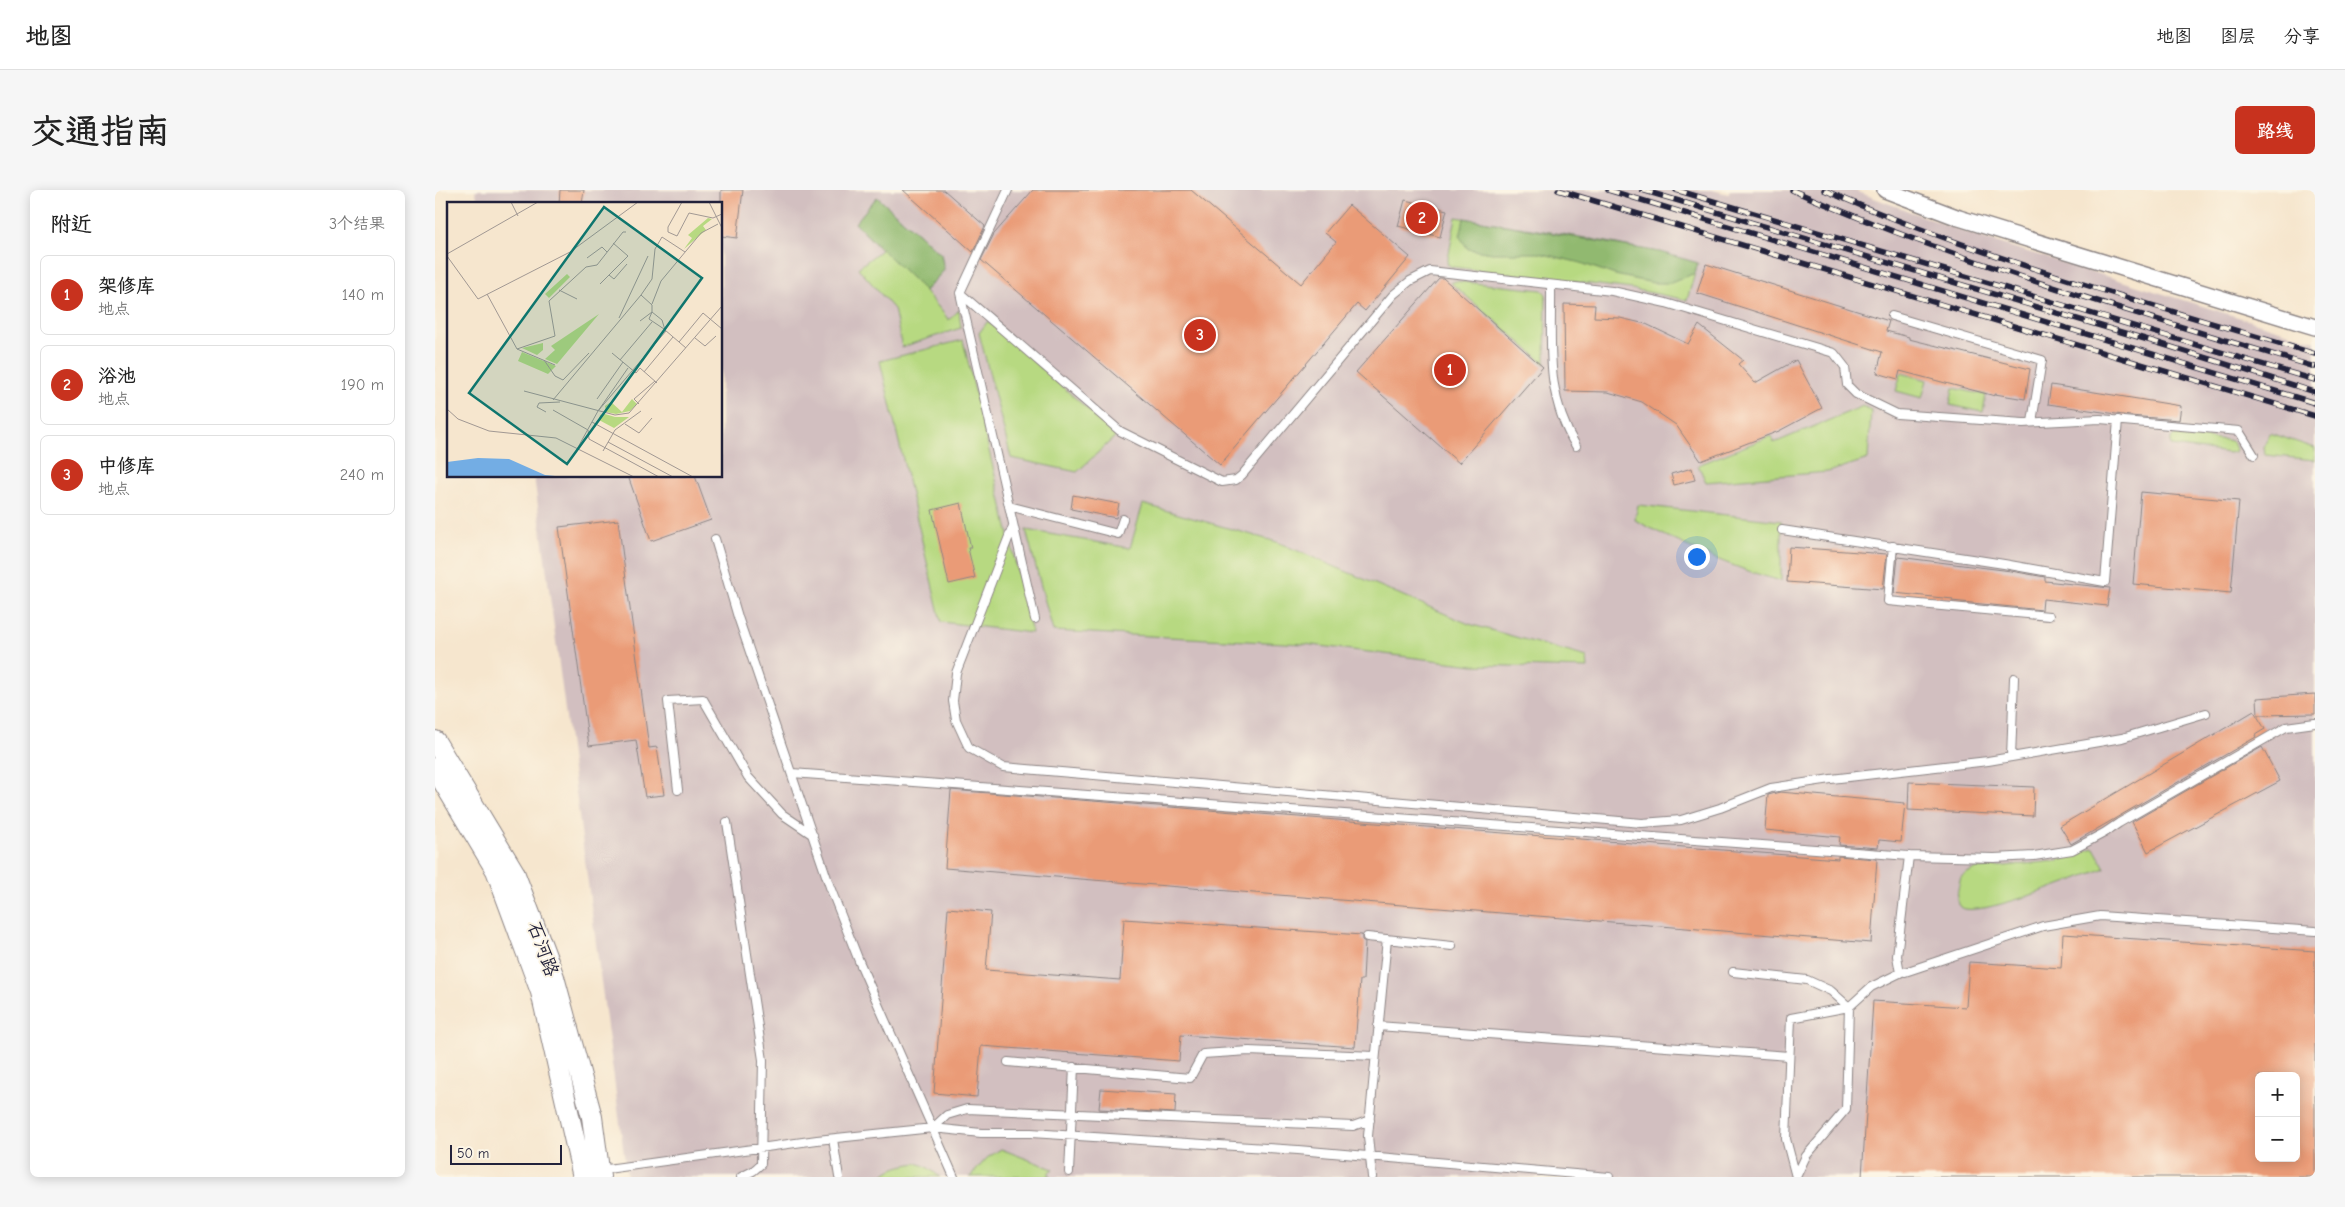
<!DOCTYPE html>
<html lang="zh">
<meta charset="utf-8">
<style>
:root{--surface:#fff;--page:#f6f6f6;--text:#222;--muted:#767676;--line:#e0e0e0;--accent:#c8321e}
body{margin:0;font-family:"Comic Neue","LXGW WenKai TC",sans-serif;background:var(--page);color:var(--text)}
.controls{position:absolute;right:15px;bottom:15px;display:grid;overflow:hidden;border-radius:8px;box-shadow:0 2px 12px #0003}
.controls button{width:45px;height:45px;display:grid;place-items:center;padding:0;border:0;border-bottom:1px solid var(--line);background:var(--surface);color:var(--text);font:25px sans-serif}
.scale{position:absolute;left:15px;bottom:12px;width:112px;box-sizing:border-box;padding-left:5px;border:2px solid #22223b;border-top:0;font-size:14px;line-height:18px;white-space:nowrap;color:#22223b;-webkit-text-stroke:4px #fcf5e5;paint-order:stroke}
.you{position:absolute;left:1261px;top:366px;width:18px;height:18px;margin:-12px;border:4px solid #fff;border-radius:50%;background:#1a73e8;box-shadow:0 0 0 8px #1a73e833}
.badge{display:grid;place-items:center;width:32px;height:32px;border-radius:50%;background:var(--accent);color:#fff;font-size:16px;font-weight:700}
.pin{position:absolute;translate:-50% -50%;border:2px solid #fff;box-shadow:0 1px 5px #0006}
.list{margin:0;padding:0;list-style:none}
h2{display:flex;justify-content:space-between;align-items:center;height:65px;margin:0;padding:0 20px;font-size:21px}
h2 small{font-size:16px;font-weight:400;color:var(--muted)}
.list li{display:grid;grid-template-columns:32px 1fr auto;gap:15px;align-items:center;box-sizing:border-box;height:80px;margin:0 10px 10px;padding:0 10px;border:1px solid var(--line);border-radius:8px}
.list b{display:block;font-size:19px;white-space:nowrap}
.list p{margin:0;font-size:16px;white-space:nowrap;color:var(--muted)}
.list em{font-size:16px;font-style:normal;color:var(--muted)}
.map{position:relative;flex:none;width:1880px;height:987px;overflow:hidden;border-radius:8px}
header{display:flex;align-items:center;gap:30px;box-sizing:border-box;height:70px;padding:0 25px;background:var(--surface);border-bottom:1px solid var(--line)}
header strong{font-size:24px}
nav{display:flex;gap:28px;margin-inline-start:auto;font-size:18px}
.intro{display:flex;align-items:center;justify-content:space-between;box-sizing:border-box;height:120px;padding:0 30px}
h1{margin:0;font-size:35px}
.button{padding:12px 22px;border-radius:8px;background:var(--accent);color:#fff;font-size:18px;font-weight:700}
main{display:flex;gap:30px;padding:0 30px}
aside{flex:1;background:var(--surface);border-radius:8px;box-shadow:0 2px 12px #0003}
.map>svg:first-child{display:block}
.industrial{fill:#d2bfc0;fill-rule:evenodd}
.green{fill:#b7d981;stroke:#6c7e5e}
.forest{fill:#91b96f;stroke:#5a6e55}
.building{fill:#ea9b77;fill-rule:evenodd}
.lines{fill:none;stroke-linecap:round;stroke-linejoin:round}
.lane-casing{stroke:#8c8484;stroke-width:10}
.street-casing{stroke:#8c8484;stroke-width:18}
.secondary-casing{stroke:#8c8484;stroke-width:22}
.lane{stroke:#fff;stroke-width:8}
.street{stroke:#fff;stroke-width:15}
.secondary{stroke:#fff;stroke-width:20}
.rail-casing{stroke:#22223b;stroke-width:5.5}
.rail{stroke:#fcf5e5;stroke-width:4;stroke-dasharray:11;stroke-linecap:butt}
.labels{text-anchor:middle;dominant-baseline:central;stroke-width:4;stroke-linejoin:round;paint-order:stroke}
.street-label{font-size:19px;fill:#22223b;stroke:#fcf5e5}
.inset-road{fill:none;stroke:#a19893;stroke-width:1}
.view{fill:#0f766e;fill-opacity:0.15;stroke:#0f766e;stroke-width:2.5}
.inset-edge{fill:none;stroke:#22223b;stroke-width:2.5}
</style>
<header>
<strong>地图</strong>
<nav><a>地图</a><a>图层</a><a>分享</a></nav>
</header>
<div class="intro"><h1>交通指南</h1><a class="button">路线</a></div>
<main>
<aside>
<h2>附近<small>3个结果</small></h2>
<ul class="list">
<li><span class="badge">1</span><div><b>架修库</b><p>地点</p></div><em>140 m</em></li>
<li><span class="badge">2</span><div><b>浴池</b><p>地点</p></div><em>190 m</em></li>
<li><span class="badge">3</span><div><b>中修库</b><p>地点</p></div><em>240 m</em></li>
</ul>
</aside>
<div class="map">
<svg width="1880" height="987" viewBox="0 0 1880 987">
<rect width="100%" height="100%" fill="#fcf5e5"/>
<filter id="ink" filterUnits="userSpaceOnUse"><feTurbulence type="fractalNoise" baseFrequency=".02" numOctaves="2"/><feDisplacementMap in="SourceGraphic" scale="10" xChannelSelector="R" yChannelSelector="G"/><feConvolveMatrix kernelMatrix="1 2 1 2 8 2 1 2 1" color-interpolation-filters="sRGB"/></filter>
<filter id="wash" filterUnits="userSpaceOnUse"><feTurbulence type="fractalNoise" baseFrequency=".0096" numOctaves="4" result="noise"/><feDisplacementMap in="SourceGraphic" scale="20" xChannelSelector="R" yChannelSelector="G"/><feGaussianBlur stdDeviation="1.12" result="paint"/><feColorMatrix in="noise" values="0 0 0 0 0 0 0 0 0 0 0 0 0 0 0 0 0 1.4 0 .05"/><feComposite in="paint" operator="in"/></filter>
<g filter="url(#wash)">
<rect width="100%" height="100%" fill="#f6e6ce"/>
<!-- industrial -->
<path class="industrial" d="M40,0h1237l16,4 2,-4h123l114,43 348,108v836h-1688l-93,-701h187v-272h-242zM1824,886h37v82h-37z"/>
<!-- green -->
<path class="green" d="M442,7l64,57 3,16 -19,21 24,29 10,-10 2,18 -59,19 -8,-38 -36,-41 23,-18 -26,-27z
M1021,27c81,13 163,24 242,46l-11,37 -55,-11 -180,-22 -5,-3z
M1020,91l87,9 4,4 -1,70 -94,-81z
M553,131l129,114 -40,37 -66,-14 -32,-125z
M528,150l69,293 -91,-11 -61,-261z
M1466,183l26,7 -5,18 -26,-7z
M1518,198l33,7 -3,17 -33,-7z
M1428,216l8,4 -3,49 -40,13 -122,10 -8,-17 73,-29 3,7z
M1835,243l45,15v12l-50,-5 -1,-9z
M1740,244l52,6 6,2 3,7 -1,3 -5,1 -59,-7v-8z
M708,314l134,38 192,82 118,33 1,11 -115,-3 -169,-21 -251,-13 -27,-101 104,18z
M1203,315l143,16v60c-52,-14 -99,-36 -146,-61z
M1659,658l11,20c-21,8 -131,52 -144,39 -7,-7 -2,-21 0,-30l13,-8 81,-8z
M566,959l52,20 -4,3v5h-79l17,-19z
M482,973l10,4 13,10h-58c8,-10 22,-12 35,-14z"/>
<!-- forest -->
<path class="forest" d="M442,7l64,57 3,16 -19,21 -70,-68z
M1029,28l196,34 38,11 -3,10 -24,10h-18l-38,-8 -34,-12 -42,-10h-47l-24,-4 -8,-12z"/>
<g id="blocks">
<!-- building -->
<path class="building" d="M125,0h24l-2,14h-23z
M286,0h22l-6,48 -16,-2z
M468,0h41l41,36 -12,26z
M598,0h158l110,94 35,-42 -11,-9 24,-28 61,52 -45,54 -8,-7 -137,161 -239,-205 13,-26z
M970,10l42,10 -7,27 -42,-11z
M1271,74l183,57 -3,10 23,6v2l121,30 -5,30 -30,-5v2l-95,-25 -2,8 -21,-6 5,-21 -185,-59z
M1004,88h4l100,89 -84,96 -103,-91z
M1129,114l31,1 -1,12 26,1 26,6 42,20 11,-19 44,35 -5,4 17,19 41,-23 26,48 -43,23 -78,30 -25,-36 -34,-23 -34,-10 -43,-1z
M1616,195l130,21 -2,14 -49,-4 -82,-12z
M1257,278l3,12 -21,5 -3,-11z
M193,286h67l16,44 -60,21z
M1706,302l98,9 -8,92 -98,-9z
M638,305l46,9 -3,14 -45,-9z
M526,313l10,45h-3l7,30 -26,6 -17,-74z
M183,330l31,228 8,-1 7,48 -19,2 -9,-57 -47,6 -30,-219z
M1354,357l98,7 -4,35 -96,-7z
M1463,367l113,14 34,6v4l65,7 -3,18 -64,-7 -1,11 -90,-9 1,-2 -59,-6z
M1880,504v20l-57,1 -1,-17z
M1819,521l11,18 -10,6 1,2 -185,107 -11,-18z
M1827,557l18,34 -132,71 -16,-30z
M1474,592l125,5 -1,29 -125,-6z
M516,600l887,69v-3l39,3 -6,84 -926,-75z
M1345,602l125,11 -4,39 -22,-2 -1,8 -39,-3 1,-8 -75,-7 3,-35z
M513,718l43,4 -5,58 134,10 4,-61 238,16v5l3,2 -2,38h-3l-5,67 -174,-12 -2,26 -198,-15 -4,51 -43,-4z
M1628,744l252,17v226h-453l11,-176 93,6 3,-45 92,6zM1824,886h37v82h-37z
M666,899l75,5 -1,19 -76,-4z"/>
</g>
</g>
<g filter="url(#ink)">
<use href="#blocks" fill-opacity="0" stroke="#8c8484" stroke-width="1"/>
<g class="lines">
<!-- lane casing -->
<g class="lane-casing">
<path id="lane" d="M573,0l-48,103 75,326
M1116,95c1,58 -7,108 25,161
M525,103l160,138 102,51 14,-2 6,-5 151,-180 17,-14 20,-10 182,20 54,12 168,50 11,14 2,18 9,9 41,20 126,9 77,-4 139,12 15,24
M1457,126l150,44 -10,62
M574,316l109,28 5,-15
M578,336l-57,147 -3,28 3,19 13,28 34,19 639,56 39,-3 39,-12 51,-20 60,-9 157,-18 134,-23 84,-25
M1347,340l222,34 101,18 13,-162
M280,349l23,78 92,270 29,74 95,216
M1458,356l-5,55 161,15
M1576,567l3,-79
M357,583l1117,83 -12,100 3,17 -29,14 -22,20 -3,102 -40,47 -10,21
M243,600l-10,-89 35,-2 45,78 34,37 31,21
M292,632l36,238 -2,104 -8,7 -12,6
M1474,666l85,2 40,-2 38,-6 32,-17 15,-10 167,-96 29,-4
M932,747l85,9
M1298,782l74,8 24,11 18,16 -58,11 -5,121 10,38
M1470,782l138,-46 57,-10 215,15
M943,836l411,30
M573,872l182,16 13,-24 46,-3 126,5
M498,938l14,-13 20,-6 386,17 17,-6
M398,949l6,38
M165,980l217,-30 116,-12 48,5h50l267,17 311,27
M634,982l5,-105
M937,987l-4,-41 19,-197"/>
</g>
<!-- street casing -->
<g class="street-casing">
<path id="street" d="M1450,0l74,28 356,109"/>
</g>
<!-- secondary casing -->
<g class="secondary-casing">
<path id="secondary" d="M0,551l79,131 40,105 38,140 8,60
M0,578l61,102 45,122 42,185"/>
</g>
<!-- lane -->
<use href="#lane" class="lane"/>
<!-- street -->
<use href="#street" class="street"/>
<!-- secondary -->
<use href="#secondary" class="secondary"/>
<!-- rail casing -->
<g class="rail-casing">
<path id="rail" d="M1123,0l757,226
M1173,0l707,213
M1207,0l513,152 160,50
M1241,0l639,190
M1357,0c169,74 347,124 523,177
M1389,0c158,69 326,114 491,164"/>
</g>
<!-- rail -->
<use href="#rail" class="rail"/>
</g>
</g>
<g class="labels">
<!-- street labels -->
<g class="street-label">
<text transform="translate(108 759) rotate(70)">石河路</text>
</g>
</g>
<!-- overview -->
<g transform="translate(12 12)">
<rect width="275" height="275" fill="#f6e6ce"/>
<path d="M261,16l4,1 -9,7 3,4 -22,19 8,-11 -4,-3zM120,72l3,3 -21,21 -4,-4zM152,112l-42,50 -12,-5 10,-9 -4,-4zM96,141v7l-6,5 -15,-7zM75,150l34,14 -8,8 -30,-13zM185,197l5,5 -7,7 -14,3 -10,-2 -1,-6 6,-4 11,10zM158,212l10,3h14l-15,11 -15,-8 1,-5z" fill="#b7d981"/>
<path d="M31,256l31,1 36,16 20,2h-118v-15z" fill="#73ade4"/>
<path class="inset-road" d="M64,0l7,14M235,0l-14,25v5l9,4 12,-23 24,5 9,-4M262,0l13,26M0,52l91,-52M0,54l31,43 92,-47 68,-50M140,56l15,-11 5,5M162,73l5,4 13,-15M153,82l28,-28 -15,-13M112,88l18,9M40,92l30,55 38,16M194,93l11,-16 3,-30 7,-12 23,15M205,102l9,-23 40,-48 17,-9M172,116l29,-62M193,119l12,-9 -3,7 15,10M248,136l10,8 11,-10M232,140l24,-29 19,16M70,147l38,-13 -6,-35 37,-34 11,-2 26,-33h3M165,151l24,20 4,-5 17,15M97,158l11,16 8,4 26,-27M173,158l32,-38M197,170l29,-35M77,189l91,24 14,-2 93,-107M150,197l26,-37M106,198l88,-105 11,10v7l10,8 3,10 21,18M192,202l-5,-5 21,-18M0,207l11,10 31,12 67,7 78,39M106,208l35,20 1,9 70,38M151,209l30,-43M99,210l-9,-5 2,-4 21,-1M145,220l101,55M178,222l14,9 13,-15M161,240l65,35M130,247l21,-38 68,-80M156,249l12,-21 26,-19"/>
<path class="view" d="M157,5l98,71 -135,186 -98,-71z"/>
<rect width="275" height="275" class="inset-edge"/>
</g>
</svg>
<div class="controls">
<button>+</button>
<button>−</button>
</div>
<div class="scale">50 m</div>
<div class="you"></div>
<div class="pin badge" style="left:1015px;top:180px">1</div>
<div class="pin badge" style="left:987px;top:28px">2</div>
<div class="pin badge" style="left:765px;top:145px">3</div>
</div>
</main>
